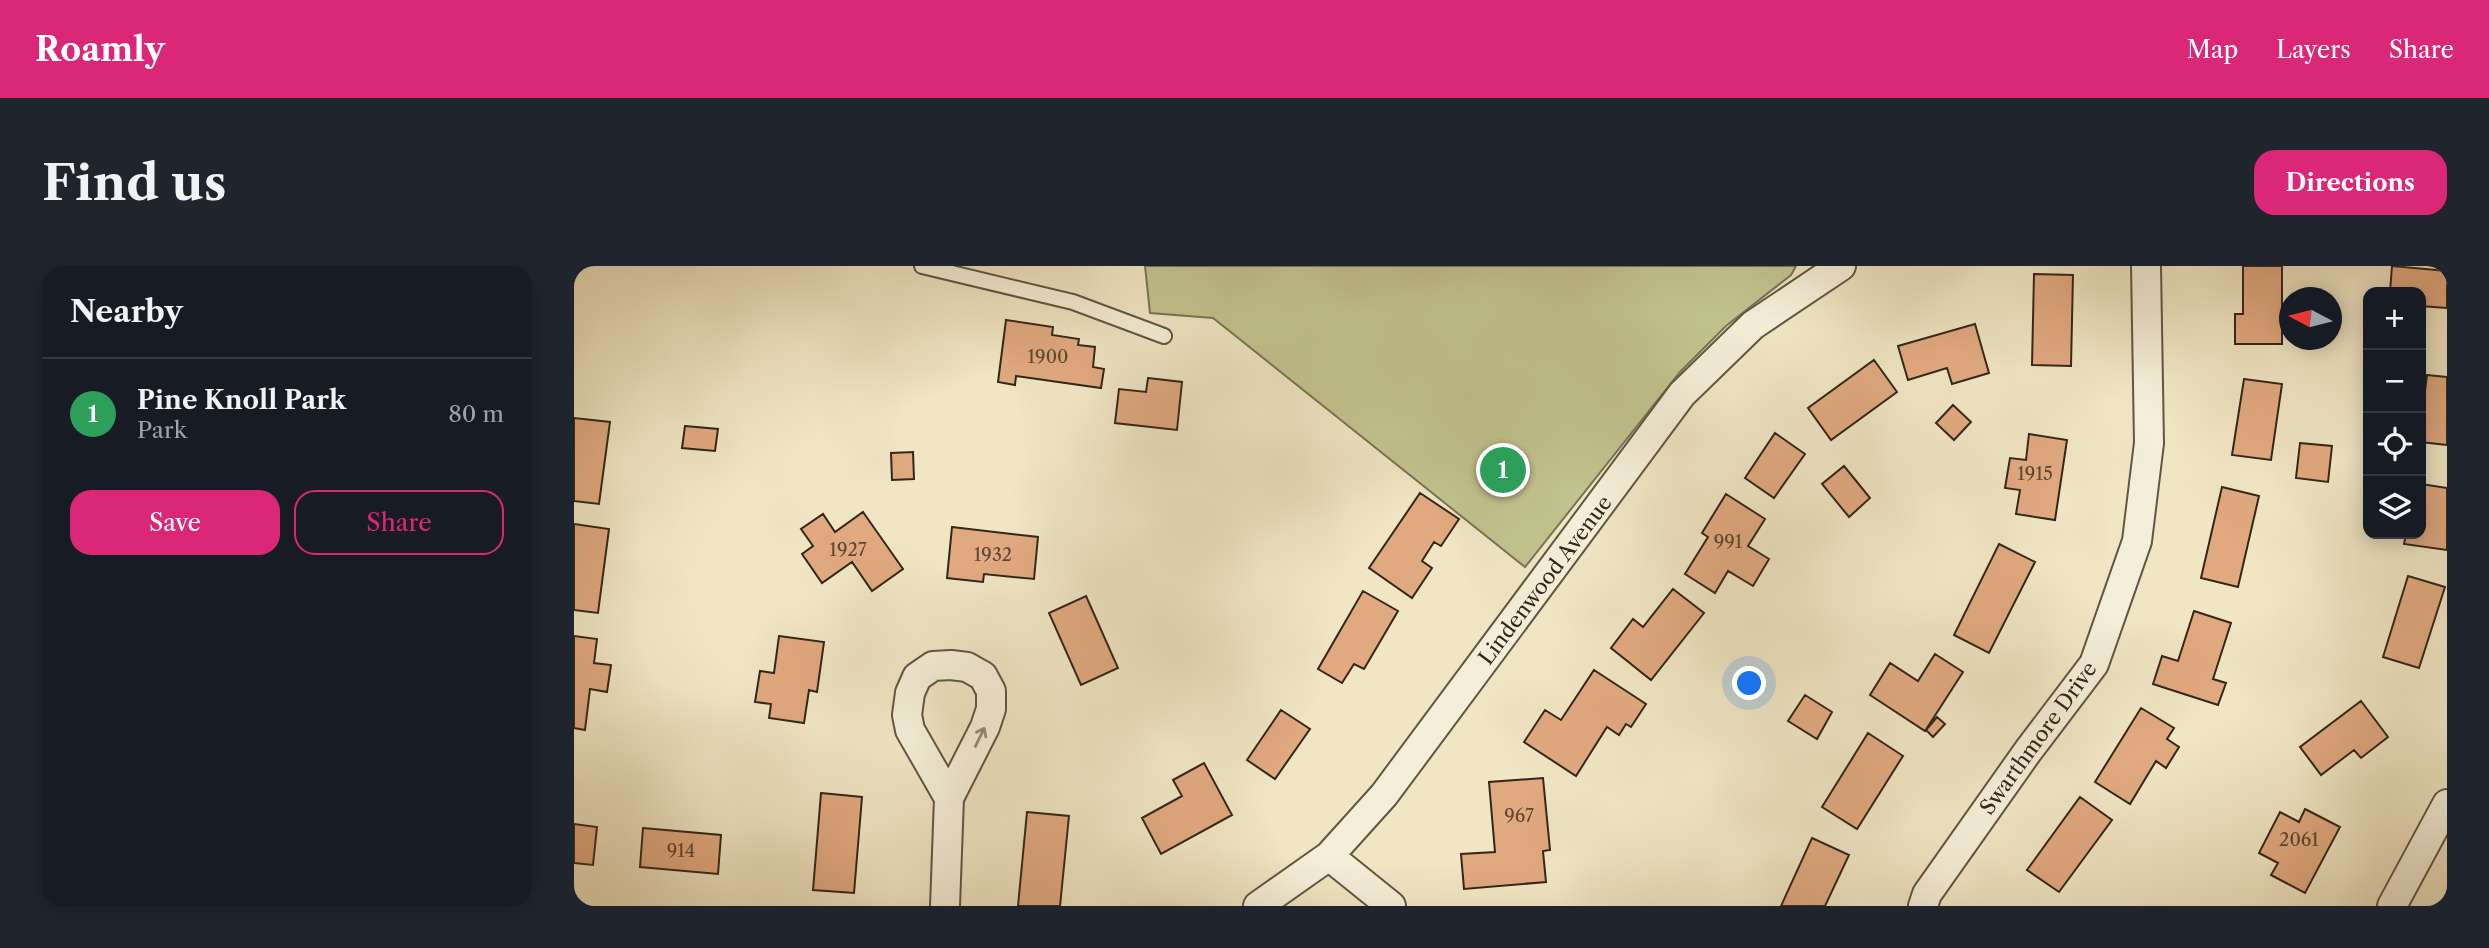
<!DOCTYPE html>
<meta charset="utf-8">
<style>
:root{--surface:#171b24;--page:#20242c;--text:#f1f3f6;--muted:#9ea1a6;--line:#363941;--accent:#db2777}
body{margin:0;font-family:"Libre Caslon Text",serif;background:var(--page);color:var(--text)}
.controls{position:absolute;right:21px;top:21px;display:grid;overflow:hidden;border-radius:14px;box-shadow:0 4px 18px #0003}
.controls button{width:63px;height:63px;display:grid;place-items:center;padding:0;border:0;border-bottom:2px solid var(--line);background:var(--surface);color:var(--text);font:35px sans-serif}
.compass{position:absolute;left:1705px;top:21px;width:63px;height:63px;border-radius:50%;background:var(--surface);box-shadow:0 4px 18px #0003;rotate:277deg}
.you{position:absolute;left:1176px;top:418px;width:24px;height:24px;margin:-18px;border:5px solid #fff;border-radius:50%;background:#1a73e8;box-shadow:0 0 0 10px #1a73e833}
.badge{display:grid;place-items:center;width:46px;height:46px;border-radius:50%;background:var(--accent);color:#fff;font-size:23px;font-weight:700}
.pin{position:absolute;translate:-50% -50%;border:4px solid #fff;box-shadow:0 2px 7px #0006}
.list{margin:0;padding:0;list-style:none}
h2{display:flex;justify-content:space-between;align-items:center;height:91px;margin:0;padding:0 28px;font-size:30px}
h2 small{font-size:23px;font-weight:400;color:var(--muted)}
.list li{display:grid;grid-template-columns:46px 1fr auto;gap:21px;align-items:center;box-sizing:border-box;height:112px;padding:0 28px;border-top:2px solid var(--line)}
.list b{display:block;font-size:26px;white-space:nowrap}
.list p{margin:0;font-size:23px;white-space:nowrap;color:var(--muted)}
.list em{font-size:23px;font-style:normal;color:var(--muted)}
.actions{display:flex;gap:14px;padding:21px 28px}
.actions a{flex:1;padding:16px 0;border:2px solid var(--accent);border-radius:21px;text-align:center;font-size:24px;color:var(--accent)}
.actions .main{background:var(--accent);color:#fff}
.icon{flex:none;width:38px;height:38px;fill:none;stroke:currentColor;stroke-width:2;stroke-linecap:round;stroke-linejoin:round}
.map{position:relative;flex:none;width:1873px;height:640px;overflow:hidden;border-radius:21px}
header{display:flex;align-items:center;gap:42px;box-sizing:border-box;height:98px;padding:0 35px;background:var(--accent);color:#fff}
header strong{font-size:33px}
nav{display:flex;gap:38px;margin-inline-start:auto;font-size:24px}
.intro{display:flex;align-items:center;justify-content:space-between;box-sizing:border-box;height:168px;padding:0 42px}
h1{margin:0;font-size:49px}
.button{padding:18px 32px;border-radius:21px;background:var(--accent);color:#fff;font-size:24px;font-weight:700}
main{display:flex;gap:42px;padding:0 42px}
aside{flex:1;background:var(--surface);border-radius:21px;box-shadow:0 4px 18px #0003}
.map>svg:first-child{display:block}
.green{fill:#c2c38f;stroke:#7a7454;stroke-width:2}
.building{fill:#e1a980;stroke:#33261a;stroke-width:2}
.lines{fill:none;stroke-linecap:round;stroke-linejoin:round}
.lane-casing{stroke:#625644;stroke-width:18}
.street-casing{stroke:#625644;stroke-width:32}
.lane{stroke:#f5efd9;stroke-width:14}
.street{stroke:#f5efd9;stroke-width:28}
.oneway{stroke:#948a7a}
.labels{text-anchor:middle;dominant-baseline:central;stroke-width:5;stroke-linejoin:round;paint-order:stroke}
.number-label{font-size:18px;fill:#5e4734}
.street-label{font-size:21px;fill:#33261a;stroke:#f5efd9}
</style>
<header>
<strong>Roamly</strong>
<nav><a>Map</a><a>Layers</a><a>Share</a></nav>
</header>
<div class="intro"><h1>Find us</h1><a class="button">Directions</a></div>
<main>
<aside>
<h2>Nearby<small></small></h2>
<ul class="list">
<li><span class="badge" style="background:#2e9e5b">1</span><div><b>Pine Knoll Park</b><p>Park</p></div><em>80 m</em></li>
</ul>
<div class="actions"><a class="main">Save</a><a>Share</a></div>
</aside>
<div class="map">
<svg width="1873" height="640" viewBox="0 0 1873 640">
<rect width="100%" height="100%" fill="#f0e6c4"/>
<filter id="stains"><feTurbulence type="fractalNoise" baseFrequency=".00286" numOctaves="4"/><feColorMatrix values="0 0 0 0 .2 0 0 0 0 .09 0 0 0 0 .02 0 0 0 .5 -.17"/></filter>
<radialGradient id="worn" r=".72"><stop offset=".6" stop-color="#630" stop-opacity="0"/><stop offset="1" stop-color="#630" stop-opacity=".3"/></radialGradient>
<!-- green -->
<path class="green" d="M571,0h651l-5,9 -65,51 -46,46 -155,195 -312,-249 -63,-5z"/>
<!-- building -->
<path class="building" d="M1669,0h39v78h-47v-30h8z
M1818,0l55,5v37l-26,-2v-14h-31z
M1460,8l39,1 -2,91 -39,-1z
M432,54l47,7 -1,8 27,4 -1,6 17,2 -2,20 11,2 -3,19 -85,-12 -1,9 -17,-3z
M1401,58l14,49 -37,11 -5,-16 -39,12 -10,-34z
M1300,94l23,32 -66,48 -23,-32z
M1853,109l20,2v68l-26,-3v-21z
M574,112l34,4 -5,48 -62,-7 4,-34 27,3z
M1670,113l38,5 -11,76 -39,-5z
M1379,139l18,17 -17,18 -18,-17z
M0,152l36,4 -11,82 -25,-3z
M111,160l33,3 -3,22 -33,-3z
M1201,167l30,21 -31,44 -29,-20z
M1455,168l38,6 -12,80 -39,-6 4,-24 -15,-2 5,-30 16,2z
M1726,177l32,3 -4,36 -32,-4z
M339,186l1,27 -22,1 -1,-27z
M1270,200l26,32 -21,19 -27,-33z
M1847,218l26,4v62l-43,-6 2,-10h15z
M1648,221l37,9 -21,91 -37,-9z
M846,227l39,26 -18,27 -7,-4 -12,19 10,7 -20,30 -43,-30z
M1152,228l39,25 -17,27 21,13 -16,27 -25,-15 -13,22 -30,-19 23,-37 -6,-4z
M289,246l40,57 -31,22 -20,-29 -30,21 -20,-29 11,-8 -12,-17 22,-15 12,18z
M0,258l35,5 -11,84 -24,-3z
M378,261l86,10 -4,42 -50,-5 -1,8 -36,-4z
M1425,278l36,18 -46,91 -35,-18z
M1834,310l37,11 -26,81 -36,-11z
M1099,323l31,24 -53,67 -40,-32 22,-29 10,8z
M789,325l35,20 -34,58 -10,-5 -12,19 -24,-14z
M512,330l32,72 -37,17 -32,-72z
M1620,345l37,12 -18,56 13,4 -8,22 -65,-21 9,-28 16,5z
M0,370l23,3 -3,24 17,2 -4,27 -17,-3 -5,41 -11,-2z
M205,370l45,6 -7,50 -8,-2 -5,33 -35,-5 2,-14 -16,-2 5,-31 14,2z
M1361,388l28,18 -38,59 -55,-36 20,-32 28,18z
M1020,404l52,34 -15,23 -5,-3 -7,11 -12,-8 -31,49 -52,-34 21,-32 16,10z
M1231,429l27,17 -15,27 -29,-18z
M1787,435l27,36 -27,21 -7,-8 -33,25 -21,-28z
M1567,442l33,20 -7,11 12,8 -13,21 -10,-7 -26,43 -35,-22z
M707,444l29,19 -35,50 -28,-19z
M1363,451l8,7 -12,13 -7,-7z
M1294,467l35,23 -46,73 -35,-22z
M630,497l28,52 -71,39 -19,-36 40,-22 -9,-16z
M969,512l7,72 -7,1 3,31 -82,7 -3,-35 34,-2 -6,-70z
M247,527l41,4 -8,96 -41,-3z
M1506,531l32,23 -53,72 -32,-22z
M1731,543l35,18 -35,66 -34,-18 7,-12 -19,-10 21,-41 19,10z
M453,546l42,4 -9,90h-42z
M0,558l23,3 -4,38 -19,-2z
M69,562l78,7 -3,39 -78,-7z
M1238,572l37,17 -24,51h-44z"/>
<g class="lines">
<!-- lane casing -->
<g class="lane-casing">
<path id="lane" d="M348,0l151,36 91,34"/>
</g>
<!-- street casing -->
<g class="street-casing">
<path id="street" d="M755,590l62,50
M371,640l4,-108 36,-71 6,-18v-18l-8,-15 -16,-9 -16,-2 -18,1 -16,11 -7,16 -3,22 3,15 39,68
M684,640l71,-50 55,-61 298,-401 71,-69 88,-59
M1349,640l4,-12 101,-143 66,-87 43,-123 12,-98 -3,-177
M1818,640l55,-102"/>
</g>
<!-- lane -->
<use href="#lane" class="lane"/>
<!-- street -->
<use href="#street" class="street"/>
</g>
<!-- one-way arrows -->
<defs><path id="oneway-shaft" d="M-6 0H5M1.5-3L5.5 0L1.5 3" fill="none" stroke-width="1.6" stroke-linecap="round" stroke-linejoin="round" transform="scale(1.75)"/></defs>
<use class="oneway" href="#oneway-shaft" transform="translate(406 471) rotate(-64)"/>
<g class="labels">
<!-- number labels -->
<g class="number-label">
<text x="474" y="91">1900</text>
<text x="1461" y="208">1915</text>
<text x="1154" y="276">991</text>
<text x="274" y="284">1927</text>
<text x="419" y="289">1932</text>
<text x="945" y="550">967</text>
<text x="1725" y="574">2061</text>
<text x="107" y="585">914</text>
</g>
<!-- street labels -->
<g class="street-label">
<text transform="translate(971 314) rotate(-53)">Lindenwood Avenue</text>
<text transform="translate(1464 472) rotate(-54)">Swarthmore Drive</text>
</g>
</g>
<rect width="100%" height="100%" filter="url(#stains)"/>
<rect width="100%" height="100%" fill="url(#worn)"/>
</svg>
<div class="controls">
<button>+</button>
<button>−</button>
<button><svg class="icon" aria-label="locate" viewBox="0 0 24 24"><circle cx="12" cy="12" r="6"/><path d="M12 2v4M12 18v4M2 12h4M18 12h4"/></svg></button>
<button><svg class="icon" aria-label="layers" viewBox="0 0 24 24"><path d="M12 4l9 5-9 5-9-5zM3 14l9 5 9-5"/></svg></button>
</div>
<svg class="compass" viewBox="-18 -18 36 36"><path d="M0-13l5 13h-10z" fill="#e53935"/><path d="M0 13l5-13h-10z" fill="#9ea1a6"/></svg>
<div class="you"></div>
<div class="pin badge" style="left:929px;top:204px;background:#2e9e5b">1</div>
</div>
</main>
